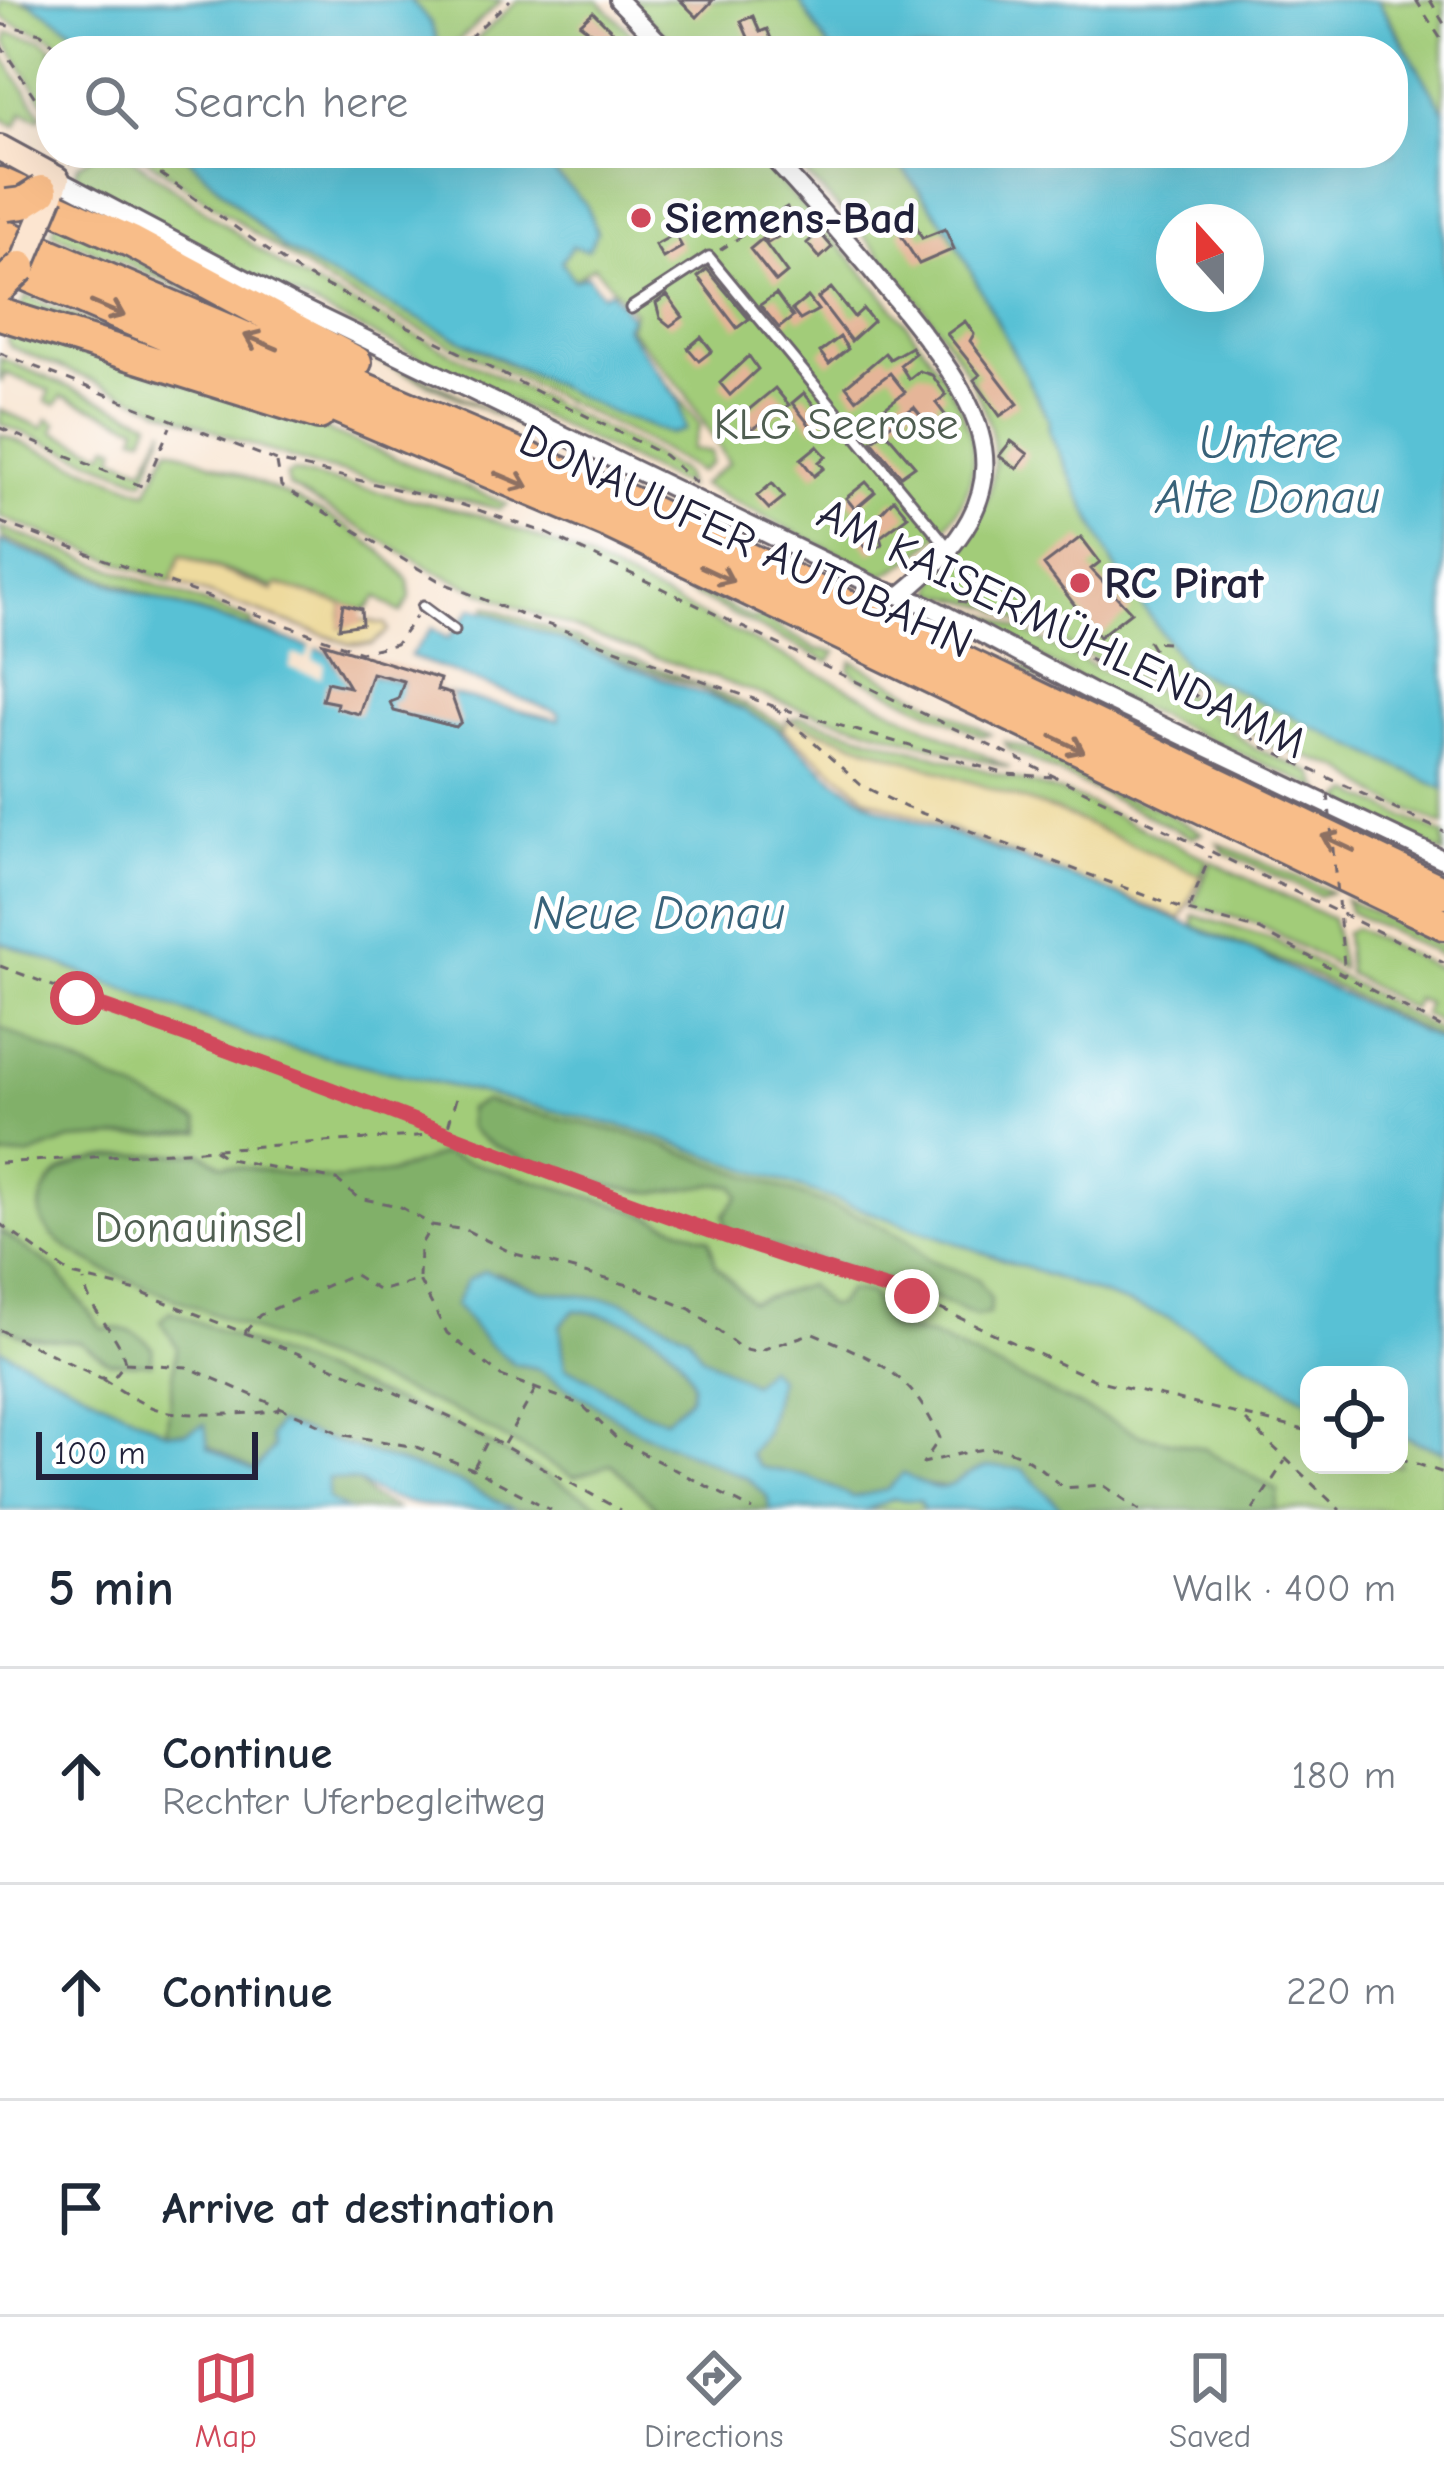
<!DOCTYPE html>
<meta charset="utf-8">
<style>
:root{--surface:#fff;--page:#f2f2f3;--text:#1f2937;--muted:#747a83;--line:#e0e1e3;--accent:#d1495b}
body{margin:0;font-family:"Comic Neue",sans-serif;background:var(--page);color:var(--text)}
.controls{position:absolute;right:36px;bottom:36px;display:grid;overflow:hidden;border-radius:24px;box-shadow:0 12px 48px #0002}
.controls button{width:108px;height:108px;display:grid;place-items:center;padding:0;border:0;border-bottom:3px solid var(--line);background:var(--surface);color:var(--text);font:60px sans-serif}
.compass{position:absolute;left:1156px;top:204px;width:108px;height:108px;border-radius:50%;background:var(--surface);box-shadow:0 12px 48px #0002;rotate:339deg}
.scale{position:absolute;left:36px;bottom:30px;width:222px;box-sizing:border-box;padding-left:12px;border:6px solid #22223b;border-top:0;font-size:33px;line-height:42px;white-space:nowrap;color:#22223b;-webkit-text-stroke:9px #fff;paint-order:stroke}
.stop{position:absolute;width:36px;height:36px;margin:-27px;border:9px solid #d1495b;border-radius:50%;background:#fff}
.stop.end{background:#d1495b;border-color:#fff;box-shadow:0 3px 12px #0008}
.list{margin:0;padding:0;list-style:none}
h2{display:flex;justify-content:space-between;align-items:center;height:156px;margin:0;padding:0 48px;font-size:51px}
h2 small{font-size:39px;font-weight:400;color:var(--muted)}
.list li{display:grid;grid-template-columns:78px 1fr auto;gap:36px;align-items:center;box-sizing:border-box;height:216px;padding:0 48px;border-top:3px solid var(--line)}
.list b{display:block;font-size:45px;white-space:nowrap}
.list p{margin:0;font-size:39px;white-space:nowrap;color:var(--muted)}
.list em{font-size:39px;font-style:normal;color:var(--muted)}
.icon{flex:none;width:66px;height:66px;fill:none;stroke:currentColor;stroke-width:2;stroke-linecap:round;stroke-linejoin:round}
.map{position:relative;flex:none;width:1444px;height:1510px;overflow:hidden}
.search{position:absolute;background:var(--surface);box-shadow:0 12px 48px #0002;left:36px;right:36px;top:36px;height:132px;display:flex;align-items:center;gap:30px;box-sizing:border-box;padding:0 42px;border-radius:48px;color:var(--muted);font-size:45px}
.sheet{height:804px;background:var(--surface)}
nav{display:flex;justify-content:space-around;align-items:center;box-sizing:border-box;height:168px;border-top:3px solid var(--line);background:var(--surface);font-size:33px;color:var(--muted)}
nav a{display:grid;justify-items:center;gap:6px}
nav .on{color:var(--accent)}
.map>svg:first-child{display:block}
.green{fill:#a2cc79;stroke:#62775a;stroke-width:3}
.forest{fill:#81b069;stroke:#526952;stroke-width:3}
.sand{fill:#eeda9e;stroke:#887e6c;stroke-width:3}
.water{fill:#59c1d5;stroke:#3e7288;stroke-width:3;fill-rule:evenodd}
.pier{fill:#f7e2cc}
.building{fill:#e5b598}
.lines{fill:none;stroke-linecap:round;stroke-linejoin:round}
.lane-casing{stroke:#6d656e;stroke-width:15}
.street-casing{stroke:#6d656e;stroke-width:22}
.secondary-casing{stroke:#6d656e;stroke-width:30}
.highway-casing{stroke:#6d656e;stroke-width:36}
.path{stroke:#6d656e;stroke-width:3;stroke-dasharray:9 9;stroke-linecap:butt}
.lane{stroke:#fff;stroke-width:9}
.street{stroke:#fff;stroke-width:16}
.secondary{stroke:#fce5d0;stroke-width:24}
.highway{stroke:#f8bd89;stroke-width:30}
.secondary-bridge-casing{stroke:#6d656e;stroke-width:30;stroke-linecap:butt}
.highway-bridge-casing{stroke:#6d656e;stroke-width:36;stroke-linecap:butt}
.path-bridge{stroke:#6d656e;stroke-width:3;stroke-dasharray:9 9;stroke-linecap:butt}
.secondary-bridge{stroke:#fce5d0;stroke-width:24}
.highway-bridge{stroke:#f8bd89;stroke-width:30}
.oneway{stroke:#8d7062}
.route{stroke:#d1495b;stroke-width:15}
.poi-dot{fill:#d1495b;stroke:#fff;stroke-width:4.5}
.labels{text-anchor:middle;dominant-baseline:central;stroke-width:10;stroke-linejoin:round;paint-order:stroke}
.poi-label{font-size:45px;font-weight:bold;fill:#22223b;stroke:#fff;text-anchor:start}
.park-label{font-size:45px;fill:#4f5e51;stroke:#fff}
.street-label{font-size:45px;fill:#22223b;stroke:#fff}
.water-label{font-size:48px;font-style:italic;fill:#386279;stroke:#fff}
</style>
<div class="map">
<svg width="1444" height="1510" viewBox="0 0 1444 1510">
<rect width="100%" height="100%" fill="#fff"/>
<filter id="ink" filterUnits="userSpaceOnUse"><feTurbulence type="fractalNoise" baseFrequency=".00833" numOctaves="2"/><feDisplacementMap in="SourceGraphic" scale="24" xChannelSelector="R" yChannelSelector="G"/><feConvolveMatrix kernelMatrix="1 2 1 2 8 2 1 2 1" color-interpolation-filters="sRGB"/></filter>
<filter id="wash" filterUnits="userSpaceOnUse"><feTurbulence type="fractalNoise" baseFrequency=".004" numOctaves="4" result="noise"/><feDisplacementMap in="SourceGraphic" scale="48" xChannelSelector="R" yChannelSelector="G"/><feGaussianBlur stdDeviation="2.7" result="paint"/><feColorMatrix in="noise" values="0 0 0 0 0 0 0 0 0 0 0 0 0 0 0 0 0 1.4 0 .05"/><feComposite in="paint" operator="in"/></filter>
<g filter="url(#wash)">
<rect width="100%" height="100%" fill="#f7e2cc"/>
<!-- green -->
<path class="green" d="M0,0c42,0 65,16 89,51h-22c-20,-25 -46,-17 -67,-36z
M410,0h92l-55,51h-6l-11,-29z
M518,0h80l51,51h-184z
M630,0h169l32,51h-150z
M1377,0h67v111c-26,-35 -40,-76 -67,-111z
M8,33l34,7 15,11h-6v63l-45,-71z
M0,52l41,62 -2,5 -16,-7 -7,14 -16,-8z
M98,153h27l168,121 351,175 39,24 4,14 -455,-221 -157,-90 3,-11z
M138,153h45l77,74 54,37 197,102 42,18 106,-11 41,52 -9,24 20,3v11l-12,9 -53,-31 -316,-156z
M533,153h218c60,62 203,204 220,285 13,63 -39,112 -88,138l-182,-91 28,-22 -45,-72 -55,-63 5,-16 -40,-46 -20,14 -13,-18 11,-16z
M784,153h107l60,80 98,187v12l66,135 69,98 260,124v37l-61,-28 -41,-30 -74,-23 -76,-58 -55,-7 -148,-74 -54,-13v-12c32,-35 62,-81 59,-131 -6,-89 -146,-235 -210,-297z
M59,217l151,83 -158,-67z
M222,279l313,154 -183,-84z
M26,296l159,66 -166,-50z
M12,327l317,104 178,73 -8,5 -180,-42 -80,-26 -228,-94 -4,-6z
M0,358l150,63 -6,16 -9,-1 3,-10 -76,-30 -6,9 -10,-4 4,-10 -45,-18 -4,10z
M0,410l43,18 5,-9 8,4 -3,9 51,21 5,-9 8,3 -3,10 30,11 21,-41 -21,54 -144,-57z
M0,434l147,58 22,-45c69,27 197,72 240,134l1,17 -9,15 -24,-16 -11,13 -91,-22 -93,-33 -12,27 -170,-65z
M293,472l186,43 88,34 443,219 -206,-58 -280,-100 -86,-37 -150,-87 -1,-11z
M0,527l252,94 -1,5 27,10 -121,-37 -154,-61z
M618,551l135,68 8,-2 55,32 20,3 -7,10 -213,-105z
M936,602l57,14 140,70 50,7 71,55 59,25 8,17 -223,-101z
M487,606c99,38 205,68 298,120l-3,4 -86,-44 -212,-73z
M1008,659l380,182 2,6 -384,-184z
M852,661l138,73 -8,2 -126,-60 -7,-7z
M801,717l269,78 137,64 -6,17 -142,-64 -271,-92z
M1005,742l40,13 54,33 57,20 46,25 -10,4 -183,-88z
M1352,792l92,43v19l-103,-54z
M1218,843l112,49 -11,4 -95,-44z
M1211,861l121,58 10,50 -84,-45 -65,-18z
M1345,899l99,49v9l-94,-45z
M1194,915l80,25 170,94v6l-142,-70 -108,-44z
M1354,928l90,43v54l-21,-11 4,-11 -11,-4 -4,10 -64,-36 -3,-40z
M0,942l266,100 374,89 529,187 140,82v65h90v-30l45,17v58h-930l-56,-28 -292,-50 -166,-83z"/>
<!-- forest -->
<path class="forest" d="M0,1027l198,94 3,11 -132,8 -38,15 -31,2z
M484,1101l154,35 227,82 40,21 22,20 51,20 13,20 -2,15 -13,2 -65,-28 -184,-56 -3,-17 15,-19 -5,-10c-28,-5 -47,5 -73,6 -38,3 -167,-36 -192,-64l-1,-19z
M202,1153l20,12 115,15 53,-7 52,-19 183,53 84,32 7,26 35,37 57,-17 19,20h9l12,-15 22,3 20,35 41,8 209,99 63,13 75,43 -3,19h-212l-41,-41 -72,19 -28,-4 -69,13 -47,-21 -47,-9 -10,-13 16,-21 13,-55 -11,-11 -14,18 -52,-30 -13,-20 -66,-34 -80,-10 -45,-18 -42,32 32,38 28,20 21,5 104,64 107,46 20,18 3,14h-112l-46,-46 -38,13 -111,-62 -359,-145c-27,-16 -80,-39 -59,-79 6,-12 14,-20 27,-25 37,-15 90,-10 130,-13z
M0,1231l55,38 47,60c20,-3 37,3 51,19l-2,16 -42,-2 -29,-20 -56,-5 -24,-12z
M575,1310c49,6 101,24 118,73l-3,14 -24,22c-36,-6 -65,-40 -101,-50l-5,-44z
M170,1311l288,116 151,83h-95l-56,-28 -75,-21 -110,-13 -18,23 -70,-38 -19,-1 11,-85 -17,-26z
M327,1478l32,4 11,14 28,14h-51l-19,-11z"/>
<!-- sand -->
<path class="sand" d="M181,555l92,36 4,-7 66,20 -3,24 22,-8 24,4 2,7 -16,13h-23l-178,-63z
M788,720l271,92 142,64 -20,43 -313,-121 -85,-68z"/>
<!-- water -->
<path class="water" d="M26,0h384l20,22 11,29h-361l-8,-22z
M799,0h578l67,111v678l-259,-123 -70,-99 -66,-135v-12l-98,-187 -60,-80h502v-102h-562zM1174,222h72v72h-72z
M183,153h351l52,51 11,28 -9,18 -16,-4 -11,16 13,18 13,-4 15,19 8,-5 21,27 -6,10 54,74 6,29 -14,4 -63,-23 -282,-137 -43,-26z
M0,541l130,50 199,62 8,14 222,53v-7l-149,-57 22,-28 16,11 24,-31 18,5 252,96 34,19 59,52 43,28 215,77 159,66 192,92v409l-45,-17v-60h-90v25l-140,-82 -529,-187 -374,-89 -266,-100z
M484,1271l58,20 80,10 66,34 13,20 51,29 15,-17 11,11 -13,55 -16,21 10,13 47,9 47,21 34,-7 16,-17c48,30 43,8 80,-5 10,-4 29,1 39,1l41,41h-139l-5,-9 -26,-2 -27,11h-96l-3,-14 -20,-18 -107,-46 -104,-64 -21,-4 -28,-21 -32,-38 11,-24zM575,1310c49,6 101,24 118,73l-3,14 -24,22c-35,-6 -65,-39 -101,-51l-5,-43z
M0,1349l166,83 19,1 20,-9 3,23 46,24 19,-23 -3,-11 7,-14 181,59 56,28c-50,0 -121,0 -155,-28l-31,-4v21l19,11h-347z"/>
<!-- pier -->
<path class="pier" d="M311,644l6,2 -4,14 12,4 -4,14 -32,-10 4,-14 13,4z"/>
<g id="blocks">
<!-- building -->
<path class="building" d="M680,0h33l-16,17z
M593,12l24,24 -9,9 -28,-21z
M753,16l7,16 7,-3 5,12 -6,3 3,7h-15l-13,-30z
M788,210l9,15 -29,18 -9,-13z
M915,223l7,15 23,-9 9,20 -35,15 -21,-33z
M819,232l13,15 -12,11 -13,-15z
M675,234l7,13 -19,11 -8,-13z
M762,239l25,34 -11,9 -26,-33z
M707,269l42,50 -12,9 -39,-51z
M831,288l23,29 9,-8 10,12 -22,20 -33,-43z
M776,294l17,23 -14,11 -19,-23z
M667,295l16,22 -13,9 -10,-8 -4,-15z
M808,297l10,13 -18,10 -8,-10z
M965,321l9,13 -4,7 48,63 -18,12 -26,-36 6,-5 -33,-41z
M701,337l11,14 -13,10 -11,-13z
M840,337l8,12 -19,15 -9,-12z
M911,347l4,6 -15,12 9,14 10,-8 13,4 14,20 -10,8 10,13 -15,12 -17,-21 -27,20 -10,-14 28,-21 -15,-19 -34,26 -10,-13 39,-33 5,6z
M749,356l9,13 -28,26 -10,-12z
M775,388l14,17 -37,24 -11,-13z
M804,393l21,26 -12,10 -21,-26z
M885,431l30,35 -14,10 -29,-35z
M1011,441l17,13 -11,15 -18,-13z
M817,446l9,10 -7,6 5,6 -10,8 -13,-17z
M866,482l9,10 -20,17 -9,-11z
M772,483l12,14 -15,12 -12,-13z
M894,499l14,17 -28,21 2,7 -11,9 -13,-16z
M1081,537l19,25 -9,7 40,43 -32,25 -55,-72z
M343,604l18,5 1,15 -23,4z
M323,643l117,36 -3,11 14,4 10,28 -5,5 -62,-16 -4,-9 8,-3 6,-18 -32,-8 -13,41 -23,-6 1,-5 -15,-3 5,-18 22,5z"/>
</g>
</g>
<g filter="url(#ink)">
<use href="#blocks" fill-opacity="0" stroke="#6d656e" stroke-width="3"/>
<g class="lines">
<!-- lane casing -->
<g class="lane-casing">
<path id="lane" d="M631,308l78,-51 239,290
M423,607l31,23"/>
</g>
<!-- street casing -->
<g class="street-casing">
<path id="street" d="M618,0l50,51
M768,153c45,48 87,96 128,147 91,112 140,187 5,295
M57,179l238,126 588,285 44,15 166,88 351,167"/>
</g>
<!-- secondary casing -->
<g class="secondary-casing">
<path id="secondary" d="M0,148l57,31 -6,16"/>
</g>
<!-- highway casing -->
<g class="highway-casing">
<path id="highway" d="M0,183l132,59 224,120
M0,233l631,269 813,390
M0,264l611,260 833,400
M0,314l319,100"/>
</g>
<!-- path -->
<path class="path" d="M1416,0l28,44
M1430,0l14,24
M0,24l41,9 20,18
M0,44l51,78
M455,51l55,-51
M131,153l166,118 367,184 32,28
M69,164l20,-11
M720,250l73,-47
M0,353l277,108 183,43 84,28 900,431
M0,428l144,59 26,-60
M277,463l4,23 160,96 78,32 254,92 233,68 46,3
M0,522l361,130 35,-8 20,-27
M958,601l20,3 155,77 54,8 78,59 179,84
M1167,643l-18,-1 26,43
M774,707l87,78 44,22 283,104 72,19 184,99
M1338,901l7,74
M1189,908l21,-52
M0,966l446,168 12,-43
M214,1150l15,9 108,21 21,18 41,8 33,19 34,5 46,23 120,33 58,23 52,40 13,3 58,-19c65,28 96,37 127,105l-17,25c73,-17 81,-29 140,25l40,-3 37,25
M0,1163l446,-29 325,122 141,40 183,84 214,51
M0,1224l72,51 65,16 237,92 86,39 160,88
M419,1278l1,-32 12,-21
M0,1330l101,48 13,-1 11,-14c-5,-31 -37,-50 -41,-82
M245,1332l15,-17 93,-41 26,17 40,-11 28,53 54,43 81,29 37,36 134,69
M125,1363l62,4 157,68 72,12 57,22 78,41
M103,1379c19,12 39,27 61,32 18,5 100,4 116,-2
M1246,1421l94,89
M504,1444l31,-54
M1399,1458l45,15
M474,1467l15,-29
M1253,1510l32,-49"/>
<!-- lane -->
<use href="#lane" class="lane"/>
<!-- street -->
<use href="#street" class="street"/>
<!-- secondary -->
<use href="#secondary" class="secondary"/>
<!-- highway -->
<use href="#highway" class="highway"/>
<!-- secondary-bridge casing -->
<g class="secondary-bridge-casing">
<path id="secondary-bridge" d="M21,267l30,-72"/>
</g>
<!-- highway-bridge casing -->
<g class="highway-bridge-casing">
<path id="highway-bridge" d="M7,205l16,-2 19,-12
M0,287l21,-20"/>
</g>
<!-- path-bridge -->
<path class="path-bridge" d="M1328,793l9,102"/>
<!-- secondary-bridge -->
<use href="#secondary-bridge" class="secondary-bridge"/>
<!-- highway-bridge -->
<use href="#highway-bridge" class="highway-bridge"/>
</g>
<!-- one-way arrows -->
<defs><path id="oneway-shaft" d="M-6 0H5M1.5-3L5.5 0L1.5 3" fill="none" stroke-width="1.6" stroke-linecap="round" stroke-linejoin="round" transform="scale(3)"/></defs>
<g class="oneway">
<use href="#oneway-shaft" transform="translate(108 309) rotate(23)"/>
<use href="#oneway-shaft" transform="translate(261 342) rotate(-157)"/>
<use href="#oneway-shaft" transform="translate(512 480) rotate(23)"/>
<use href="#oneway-shaft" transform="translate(717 574) rotate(25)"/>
<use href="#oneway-shaft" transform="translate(1068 744) rotate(26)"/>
<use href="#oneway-shaft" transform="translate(1338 843) rotate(-155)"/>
</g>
</g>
<g class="lines" filter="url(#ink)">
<!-- route -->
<path class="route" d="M77,998c281,93 551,216 835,298"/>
</g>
<!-- markers -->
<g class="poi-dot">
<circle cx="641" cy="218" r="12"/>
<circle cx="1080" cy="583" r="12"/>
</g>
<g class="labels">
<!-- poi labels -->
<g class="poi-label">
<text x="665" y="218">Siemens-Bad</text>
<text x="1104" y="583">RC Pirat</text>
</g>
<!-- park labels -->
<g class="park-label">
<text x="836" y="424">KLG Seerose</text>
<text x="199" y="1227">Donauinsel</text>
</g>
<!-- street labels -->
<g class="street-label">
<text transform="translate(746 541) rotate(25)">DONAUUFER AUTOBAHN</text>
<text transform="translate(1062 628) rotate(26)">AM KAISERMÜHLENDAMM</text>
</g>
<!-- water labels -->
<g class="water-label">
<text x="1268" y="442">Untere<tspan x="1268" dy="55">Alte Donau</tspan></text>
<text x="659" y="913">Neue Donau</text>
</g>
</g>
</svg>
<div class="controls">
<button><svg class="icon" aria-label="locate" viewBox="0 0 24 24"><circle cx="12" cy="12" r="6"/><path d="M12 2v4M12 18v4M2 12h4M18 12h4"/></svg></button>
</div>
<svg class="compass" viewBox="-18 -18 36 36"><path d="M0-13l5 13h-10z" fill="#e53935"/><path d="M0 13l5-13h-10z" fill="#747a83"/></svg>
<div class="scale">100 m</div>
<div class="stop" style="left:77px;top:998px"></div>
<div class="stop end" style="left:912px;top:1296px"></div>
<div class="search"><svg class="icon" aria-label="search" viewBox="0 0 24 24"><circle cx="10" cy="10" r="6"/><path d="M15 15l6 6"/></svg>Search here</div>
</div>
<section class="sheet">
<h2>5 min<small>Walk · 400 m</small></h2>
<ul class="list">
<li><svg class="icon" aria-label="ahead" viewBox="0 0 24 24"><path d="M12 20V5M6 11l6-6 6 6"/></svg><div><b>Continue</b><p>Rechter Uferbegleitweg</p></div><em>180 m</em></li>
<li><svg class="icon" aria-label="ahead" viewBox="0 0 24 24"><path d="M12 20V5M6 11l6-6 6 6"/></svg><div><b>Continue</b></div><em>220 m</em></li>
<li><svg class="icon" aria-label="arrive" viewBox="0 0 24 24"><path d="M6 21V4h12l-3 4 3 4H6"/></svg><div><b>Arrive at destination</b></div></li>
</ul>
</section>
<nav>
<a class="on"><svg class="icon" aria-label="map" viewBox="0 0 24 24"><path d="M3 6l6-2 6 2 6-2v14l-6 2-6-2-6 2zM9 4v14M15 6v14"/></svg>Map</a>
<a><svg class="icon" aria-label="directions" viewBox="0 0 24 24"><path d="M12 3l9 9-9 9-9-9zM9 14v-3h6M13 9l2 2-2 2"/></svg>Directions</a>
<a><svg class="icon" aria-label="saved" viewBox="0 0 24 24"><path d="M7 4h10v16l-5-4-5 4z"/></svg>Saved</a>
</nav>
